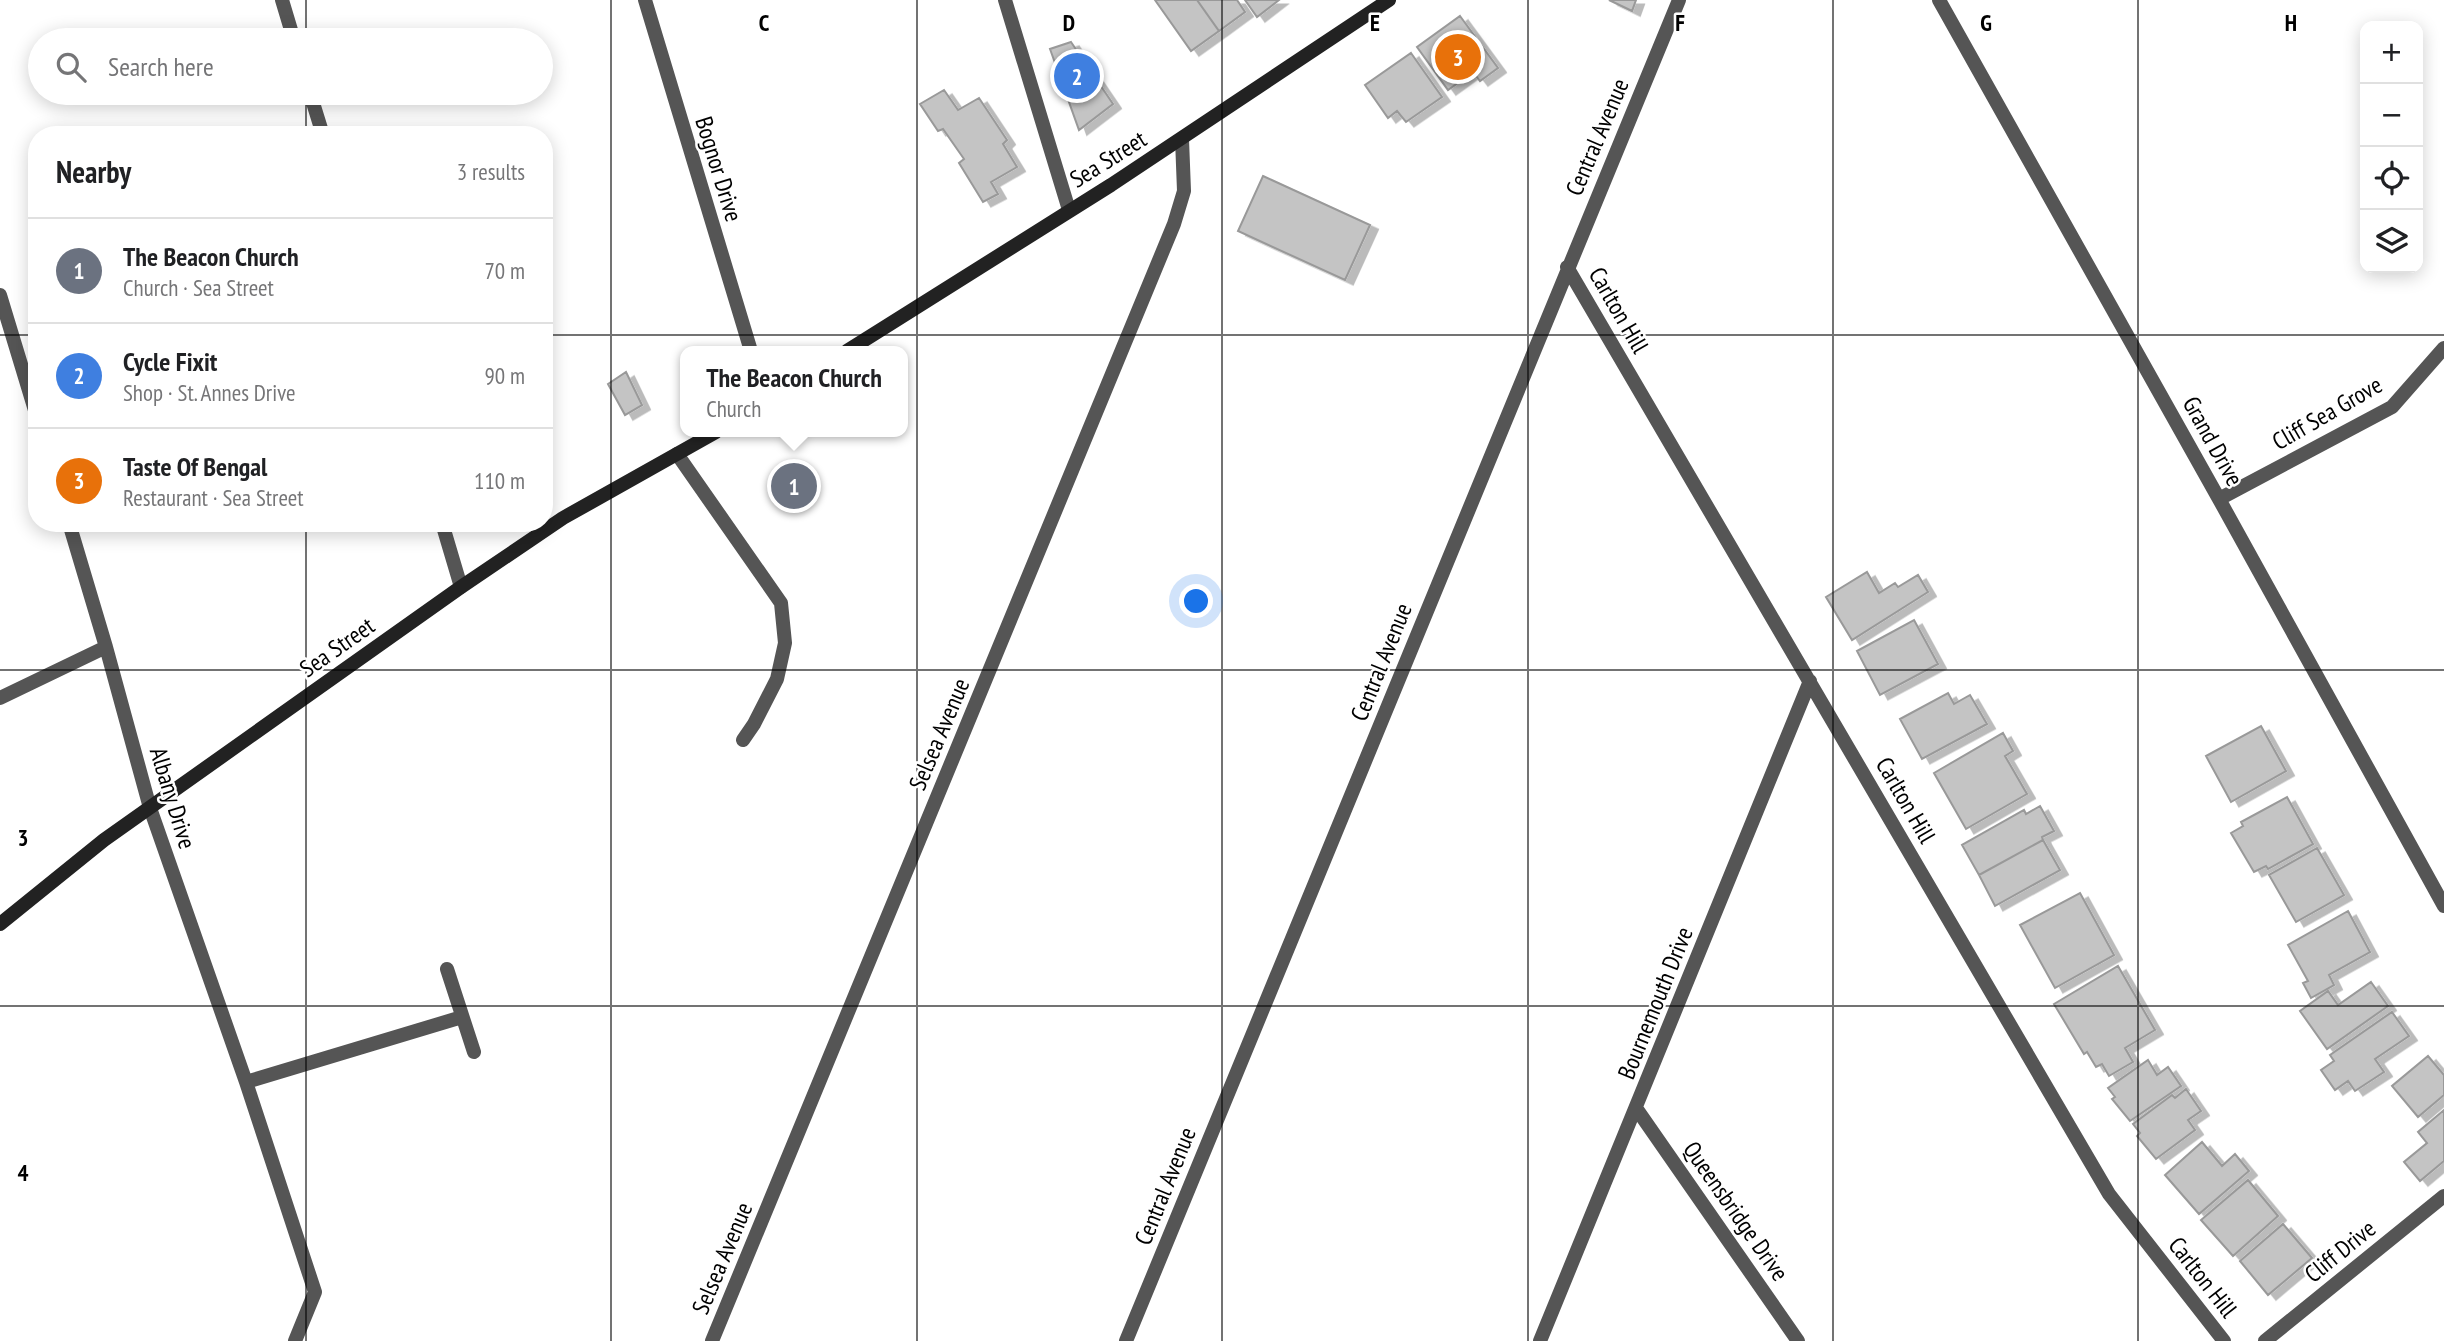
<!DOCTYPE html>
<meta charset="utf-8">
<style>
:root{--surface:#fff;--page:#f2f2f2;--text:#202124;--muted:#757577;--line:#e0e0e0;--accent:#b45309}
body{margin:0;font-family:"PT Sans Narrow",sans-serif;background:var(--page);color:var(--text)}
.controls{position:absolute;right:21px;top:21px;display:grid;overflow:hidden;border-radius:14px;box-shadow:0 4px 18px #0003}
.controls button{width:63px;height:63px;display:grid;place-items:center;padding:0;border:0;border-bottom:2px solid var(--line);background:var(--surface);color:var(--text);font:35px sans-serif}
.you{position:absolute;left:1197px;top:602px;width:24px;height:24px;margin:-18px;border:5px solid #fff;border-radius:50%;background:#1a73e8;box-shadow:0 0 0 10px #1a73e833}
.badge{display:grid;place-items:center;width:46px;height:46px;border-radius:50%;background:var(--accent);color:#fff;font-size:23px;font-weight:700}
.pin{position:absolute;translate:-50% -50%;border:4px solid #fff;box-shadow:0 2px 7px #0006}
.popup{position:absolute;left:680px;top:346px;width:228px;height:91px;box-sizing:border-box;display:grid;place-content:center;border-radius:14px;background:var(--surface);filter:drop-shadow(0 2px 5px #0005);font-size:23px;white-space:nowrap;color:var(--muted)}
.popup b{font-size:26px;color:var(--text)}
.popup::after{content:'';position:absolute;left:50%;top:100%;margin-left:-14px;border:14px solid transparent;border-top-color:var(--surface)}
.list{margin:0;padding:0;list-style:none}
h2{display:flex;justify-content:space-between;align-items:center;height:91px;margin:0;padding:0 28px;font-size:30px}
h2 small{font-size:23px;font-weight:400;color:var(--muted)}
.list li{display:grid;grid-template-columns:46px 1fr auto;gap:21px;align-items:center;box-sizing:border-box;height:105px;padding:0 28px;border-top:2px solid var(--line)}
.list b{display:block;font-size:26px;white-space:nowrap}
.list p{margin:0;font-size:23px;white-space:nowrap;color:var(--muted)}
.list em{font-size:23px;font-style:normal;color:var(--muted)}
.icon{flex:none;width:38px;height:38px;fill:none;stroke:currentColor;stroke-width:2;stroke-linecap:round;stroke-linejoin:round}
.map{position:relative;flex:none;width:2444px;height:1341px;overflow:hidden}
.search{position:absolute;background:var(--surface);box-shadow:0 4px 18px #0003;left:28px;top:28px;width:525px;height:77px;display:flex;align-items:center;gap:18px;box-sizing:border-box;padding:0 24px;border-radius:38px;color:var(--muted);font-size:26px}
.panel{position:absolute;background:var(--surface);box-shadow:0 4px 18px #0003;left:28px;top:126px;width:525px;height:406px;border-radius:28px}
.map>svg:first-child{display:block}
.building{fill:#c4c4c4;stroke:#999;stroke-width:2;filter:url(#shadow)}
.lines{fill:none;stroke-linecap:round;stroke-linejoin:round}
.service{stroke:#555;stroke-width:14}
.minor{stroke:#555;stroke-width:14}
.secondary{stroke:#222;stroke-width:14}
.grid{fill:none;stroke:#000;stroke-width:2;stroke-opacity:0.55}
.labels{text-anchor:middle;dominant-baseline:central;stroke-width:5;stroke-linejoin:round;paint-order:stroke}
.street-label{font-size:24px;fill:#000;stroke:#fff}
.grid-label{font-size:23px;text-anchor:middle;font-weight:bold;fill:#000;stroke:#fff;stroke-width:5;stroke-linejoin:round;paint-order:stroke}
</style>
<div class="map">
<svg width="2444" height="1341" viewBox="0 0 2444 1341">
<defs>
<filter id="shadow"><feDropShadow dx="8" dy="4.5" stdDeviation="0" flood-color="#0004"/></filter>
</defs>
<rect width="100%" height="100%" fill="#fff"/>
<!-- building -->
<path class="building" d="M1155,0h42l22,31 -28,20z
M1197,0h40l8,12 -26,19z
M1245,0h34l-22,17z
M1609,0h27l-4,11z
M1460,16l38,52 -18,13 -7,-9 -25,18 -31,-43z
M1071,42l42,62 -34,26 -29,-81z
M1411,53l31,44 -36,25 -9,-11 -9,7 -23,-33z
M944,90l14,20 21,-12 28,42 -4,4 14,23 -26,15 7,12 -15,8 -24,-39 5,-4 -21,-30 -5,2 -18,-27z
M1263,176l107,49 -25,55 -107,-49z
M626,372l16,33 -17,10 -17,-31z
M1867,572l12,21 16,-10 3,4 20,-12 10,17 -76,48 -26,-43z
M1914,620l24,44 -58,31 -23,-44z
M1948,693l6,11 16,-9 17,29 -65,35 -22,-40z
M2261,726l25,45 -55,31 -25,-46z
M2003,733l10,18 -8,5 22,38 -61,35 -32,-56z
M2287,797l26,47 -45,25 -2,-3 -12,6 -23,-39 12,-7 -2,-4z
M2040,806l14,25 -12,6 1,3 -64,35 -17,-30 62,-35 2,4z
M2043,840l17,30 -65,36 -16,-31z
M2317,848l27,47 -48,27 -27,-47z
M2080,893l34,62 -59,33 -35,-63z
M2348,911l22,41 -41,23 5,10 -23,13 -8,-15 5,-2 -20,-36z
M2118,966l37,64 -30,18 8,14 -24,14 -7,-12 -6,3 -9,-15 -3,2 -30,-50z
M2371,982l17,24 -61,43 -27,-38 28,-20 10,14z
M2392,1012l17,24 -34,23 9,13 -29,19 -7,-10 -13,9 -14,-20 13,-9 -4,-6z
M2428,1056l16,19v20l-26,22 -26,-31z
M2148,1060l9,15 11,-8 13,19 -51,35 -18,-22 3,-2 -7,-9z
M2186,1089l15,22 -13,9 7,10 -39,29 -19,-23 3,-3 -7,-9 39,-29 3,3z
M2444,1110v51l-24,20 -16,-19 23,-19 -9,-11z
M2202,1142l20,24 13,-12 14,17 -50,43 -34,-39z
M2248,1180l30,36 -45,40 -32,-36z
M2283,1224l29,34 -44,37 -28,-34z"/>
<g class="lines">
<!-- service -->
<path class="service" d="M677,454l104,149 4,40 -8,36 -23,45 -11,16"/>
<!-- minor -->
<path class="minor" d="M282,0l12,40
M645,0l106,351
M1005,0l64,210
M1939,0l280,499 225,407
M310,93l13,42
M1567,267l542,927 115,147
M0,295l37,122
M2219,499l173,-92 52,-59
M69,523l37,124 44,161 96,274 69,210 -20,49
M442,523l19,64
M0,698l106,-51
M447,969l27,83
M246,1082l216,-65
M1636,1108l162,233
M712,1341l462,-1117 10,-33 -2,-52
M1126,1341l553,-1341
M1540,1341l270,-660
M2265,1341l179,-145"/>
<!-- secondary -->
<path class="secondary" d="M847,351l264,-166 278,-185
M0,924l104,-84 357,-253 102,-69 153,-86"/>
</g>
<!-- grid -->
<path class="grid" d="M306,0v40M611,0v1341M917,0v1341M1222,0v1341M1528,0v1341M1833,0v1341M2138,0v1341M306,93v42M0,335h37M544,335h1900M306,523v818M0,670h2444M0,1006h2444"/>
<g class="labels">
<!-- street labels -->
<g class="street-label">
<text transform="translate(1597 137) rotate(-67)">Central Avenue</text>
<text transform="translate(1108 159) rotate(-32)">Sea Street</text>
<text transform="translate(719 169) rotate(73)">Bognor Drive</text>
<text transform="translate(1619 310) rotate(60)">Carlton Hill</text>
<text transform="translate(2327 413) rotate(-30)">Cliff Sea Grove</text>
<text transform="translate(2213 441) rotate(61)">Grand Drive</text>
<text transform="translate(337 647) rotate(-35)">Sea Street</text>
<text transform="translate(1381 662) rotate(-68)">Central Avenue</text>
<text transform="translate(939 734) rotate(-67)">Selsea Avenue</text>
<text transform="translate(173 798) rotate(73)">Albany Drive</text>
<text transform="translate(1906 800) rotate(60)">Carlton Hill</text>
<text transform="translate(1655 1003) rotate(-68)">Bournemouth Drive</text>
<text transform="translate(1165 1186) rotate(-68)">Central Avenue</text>
<text transform="translate(1736 1211) rotate(55)">Queensbridge Drive</text>
<text transform="translate(2340 1251) rotate(-39)">Cliff Drive</text>
<text transform="translate(722 1258) rotate(-67)">Selsea Avenue</text>
<text transform="translate(2203 1277) rotate(52)">Carlton Hill</text>
</g>
</g>
<g class="grid-label">
<text x="764" y="31">C</text>
<text x="1069" y="31">D</text>
<text x="1375" y="31">E</text>
<text x="1680" y="31">F</text>
<text x="1986" y="31">G</text>
<text x="2291" y="31">H</text>
<text x="23" y="846">3</text>
<text x="23" y="1181">4</text>
</g>
</svg>
<div class="controls">
<button>+</button>
<button>−</button>
<button><svg class="icon" aria-label="locate" viewBox="0 0 24 24"><circle cx="12" cy="12" r="6"/><path d="M12 2v4M12 18v4M2 12h4M18 12h4"/></svg></button>
<button><svg class="icon" aria-label="layers" viewBox="0 0 24 24"><path d="M12 4l9 5-9 5-9-5zM3 14l9 5 9-5"/></svg></button>
</div>
<div class="you"></div>
<div class="pin badge" style="left:794px;top:486px;background:#6b7280">1</div>
<div class="popup"><b>The Beacon Church</b>Church</div>
<div class="pin badge" style="left:1077px;top:76px;background:#3f7fe0">2</div>
<div class="pin badge" style="left:1458px;top:57px;background:#e8710a">3</div>
<div class="search"><svg class="icon" aria-label="search" viewBox="0 0 24 24"><circle cx="10" cy="10" r="6"/><path d="M15 15l6 6"/></svg>Search here</div>
<section class="panel">
<h2>Nearby<small>3 results</small></h2>
<ul class="list">
<li><span class="badge" style="background:#6b7280">1</span><div><b>The Beacon Church</b><p>Church · Sea Street</p></div><em>70 m</em></li>
<li><span class="badge" style="background:#3f7fe0">2</span><div><b>Cycle Fixit</b><p>Shop · St. Annes Drive</p></div><em>90 m</em></li>
<li><span class="badge" style="background:#e8710a">3</span><div><b>Taste Of Bengal</b><p>Restaurant · Sea Street</p></div><em>110 m</em></li>
</ul>
</section>
</div>
